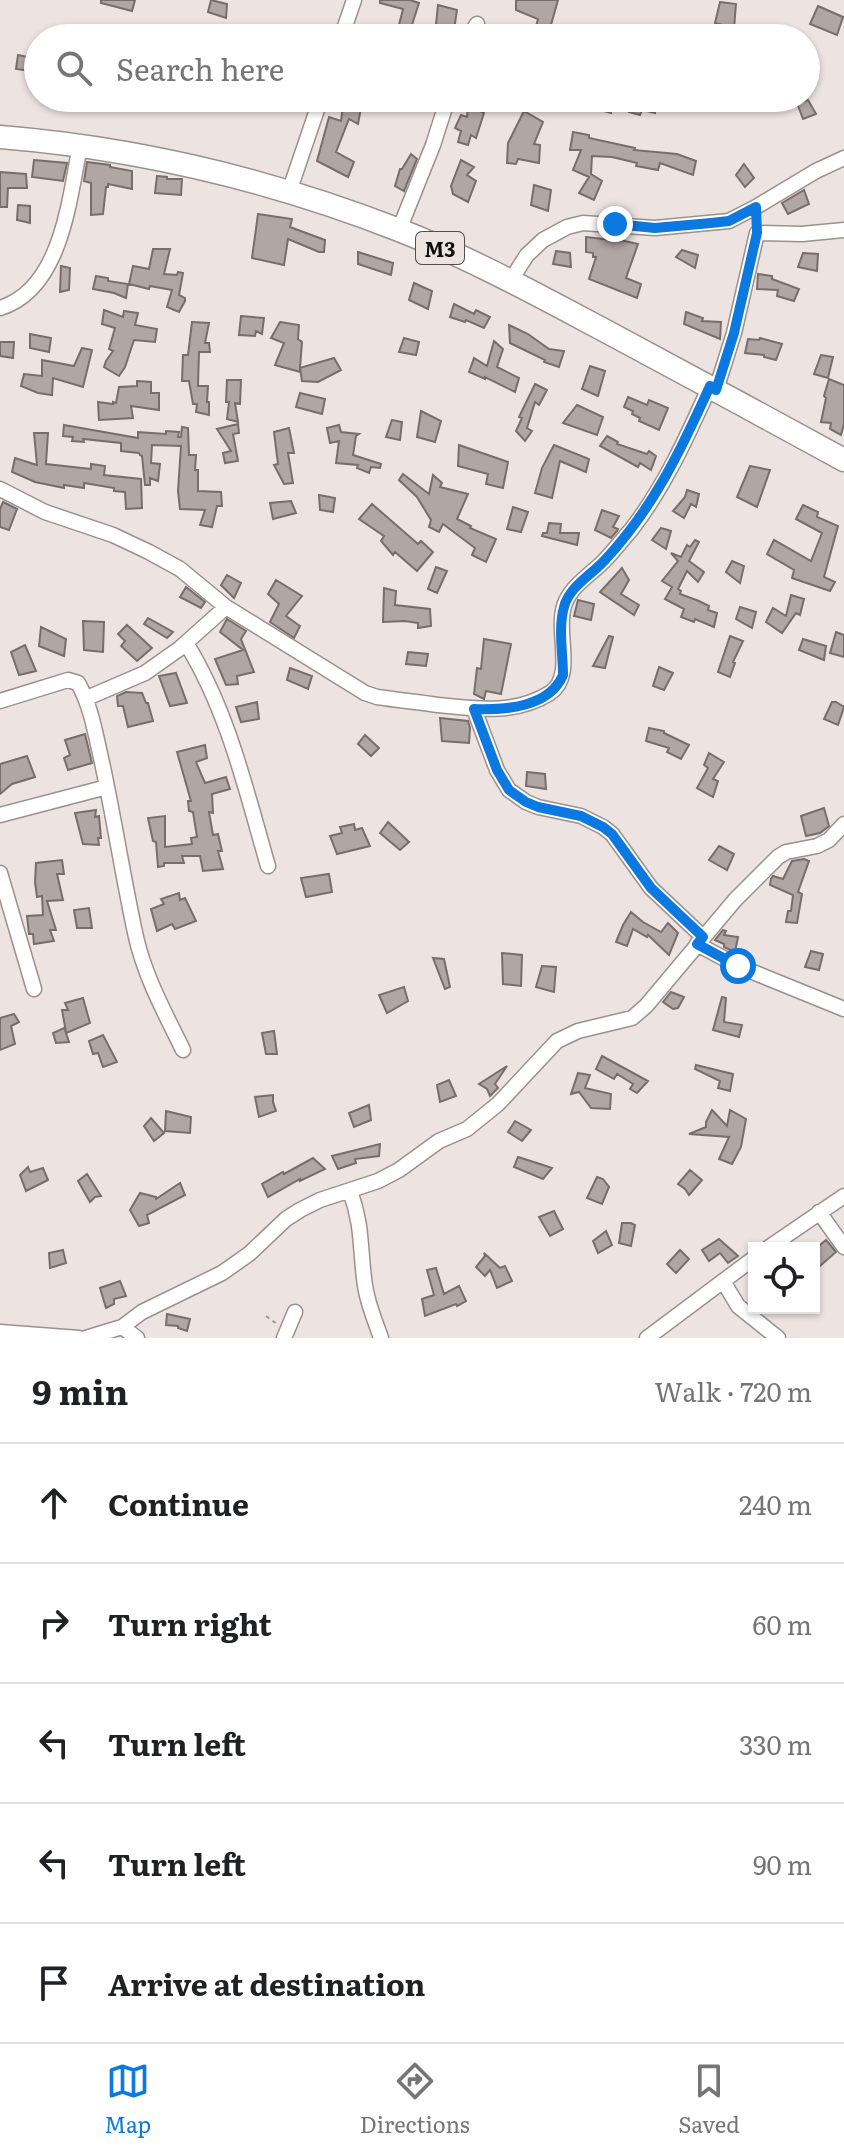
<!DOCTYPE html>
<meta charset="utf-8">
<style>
:root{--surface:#fff;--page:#f2f2f2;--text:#202124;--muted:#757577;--line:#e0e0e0;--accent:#0c79e1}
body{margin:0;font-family:Literata,serif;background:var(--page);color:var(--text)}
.controls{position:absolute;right:24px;bottom:24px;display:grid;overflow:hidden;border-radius:0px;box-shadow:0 2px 6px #0004}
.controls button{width:72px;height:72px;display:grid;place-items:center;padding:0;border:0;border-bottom:2px solid var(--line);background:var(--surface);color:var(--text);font:40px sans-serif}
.stop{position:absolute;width:24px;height:24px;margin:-18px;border:6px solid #0c79e1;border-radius:50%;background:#fff}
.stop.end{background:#0c79e1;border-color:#fff;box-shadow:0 2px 8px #0008}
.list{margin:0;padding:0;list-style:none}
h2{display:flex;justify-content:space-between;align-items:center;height:104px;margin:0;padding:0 32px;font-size:34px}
h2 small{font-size:26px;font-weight:400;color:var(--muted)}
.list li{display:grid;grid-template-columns:52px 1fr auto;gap:24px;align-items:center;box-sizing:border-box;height:120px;padding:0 32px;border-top:2px solid var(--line)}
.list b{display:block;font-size:30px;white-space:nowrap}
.list em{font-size:26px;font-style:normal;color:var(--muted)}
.icon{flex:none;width:44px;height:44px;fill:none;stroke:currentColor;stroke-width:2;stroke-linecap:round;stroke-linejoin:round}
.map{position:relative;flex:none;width:844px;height:1338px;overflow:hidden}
.search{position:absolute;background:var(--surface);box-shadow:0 2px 6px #0004;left:24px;right:24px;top:24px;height:88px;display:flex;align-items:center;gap:20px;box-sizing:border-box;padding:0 28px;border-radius:44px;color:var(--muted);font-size:30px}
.sheet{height:704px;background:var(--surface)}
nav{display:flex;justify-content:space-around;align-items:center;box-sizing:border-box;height:112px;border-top:2px solid var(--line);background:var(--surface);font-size:22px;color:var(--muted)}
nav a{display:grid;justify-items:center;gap:4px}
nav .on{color:var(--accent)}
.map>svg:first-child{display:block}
.building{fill:#b0a6a4;stroke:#776e6c;stroke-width:2}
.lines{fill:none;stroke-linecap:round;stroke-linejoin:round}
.minor-casing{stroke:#9a918e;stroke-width:17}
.primary-casing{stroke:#9a918e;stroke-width:25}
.path{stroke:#9f9895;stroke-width:2;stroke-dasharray:4 4;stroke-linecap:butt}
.minor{stroke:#fff;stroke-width:14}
.primary{stroke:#fff;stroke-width:22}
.route{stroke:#0c79e1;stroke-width:10}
.labels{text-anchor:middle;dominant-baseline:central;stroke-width:8;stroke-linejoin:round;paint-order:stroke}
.shield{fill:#ede4e1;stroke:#524e4c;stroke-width:2}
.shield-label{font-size:20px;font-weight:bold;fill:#100d0c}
</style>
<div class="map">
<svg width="844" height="1338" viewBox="0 0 844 1338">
<rect width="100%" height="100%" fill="#ede4e1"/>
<!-- building -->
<path class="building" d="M101,0h34l-3,11 -31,-8z
M211,0l16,4 -1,14 -18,-6z
M380,0h30l9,3 -9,28 -12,-2 5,-20 -23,-6z
M516,0h42l-9,32 -14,-2 3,-11 -22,-9z
M720,2l16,2 -2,24 -19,-5z
M438,5l19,5 -4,27 -18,-3z
M818,6l25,11 -6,18 -27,-11z
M18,55l20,4v13l-22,-3z
M344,98h27l6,3 -3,9 -12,-7 -4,21 -9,-5 -13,33 18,10 -6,15 -31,-16 12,-44 12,4z
M398,98h28l9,4 -5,9z
M568,98h78l10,5 -1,10 -13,-3 -2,5 -11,-3 1,-6 -19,-1v8l-44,-12z
M808,100l8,14 -13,5 -6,-16z
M468,105l16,8 -8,25 -5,-3 -3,10 -10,-3 3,-11 -6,-3 6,-13 6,2z
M524,111l19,11 -9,22 6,1 -1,18 -21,-4 -2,5 -9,-1 1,-20z
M573,132l16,3v3l46,10 -1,2 43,4 19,7 -3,14 -33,-12 -2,7 -22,-4 1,-3 -25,-6 -20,-1 -1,18 11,7 -8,19 -15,-7 10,-16 -16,-7 8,-20h-11z
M411,154l6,5 -13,32 -9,-5 5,-17h2z
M34,160l33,3 -4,18 -31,-4z
M461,160l13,7 -7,8 9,6 -8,21 -15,-8 -2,-8z
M87,162l23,3v2l22,4v18l-24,-5v3h-2l-3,27 -12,1v-32l-7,-2z
M744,164l10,14 -9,9 -9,-12z
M0,172l26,2 1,14h-19l-1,19h-7z
M157,176l10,1v2h15l-1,16 -26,-2z
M534,185l17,5 -3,21 -17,-6z
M804,190l5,14 -21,10 -6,-11z
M18,205l12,1v17l-13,-3z
M258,214l34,5 -2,8 35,13 -1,12h-5l-31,-13 -4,26 -32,-7z
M586,237l34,4v-1l18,4 -12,34 15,6 -4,14 -48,-19 7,-22h-3v-4l-7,-1z
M153,249h17l-6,25 13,1 1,-3 5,1 -4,22 6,3v3l-6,11 -12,-5 5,-17 -22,-4 -1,3 -20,-5 4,-18 16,3z
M682,250l16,5 -3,13 -19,-11z
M556,251l14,2 1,14 -18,-3z
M358,252l35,11 -2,12 -33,-11z
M803,253l15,1 -1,17 -19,-4z
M61,266l9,2 -1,22 -9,2z
M758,274l14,2v3l27,10 -5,12 -17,-5 1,-6 -21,-1z
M96,276l12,2v3l20,3 -2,14 -12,-5 -21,-4z
M414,283l18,8 -4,18 -19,-9z
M454,304l20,10 2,-4 14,7 -6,11 -18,-8 -1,2 -15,-5z
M104,310l19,7 1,-6 14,2 -3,12 22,4 -2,13 -21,-2 -9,27 -6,9 -15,-9 2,-6 7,-10 -4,-2 6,-21 -13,-4z
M686,312l17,6 -1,3 19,1 -1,17 -36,-15z
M241,316l23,2 -2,16 -6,-3 -1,5 -16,-1z
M192,322l17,1 -4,20h4l1,9h-11l-1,34h10l-1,16h2v13l-13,-3 1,-8h-4l-4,-23h-7l1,-26h5z
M280,322l19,3 -1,14 4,3 -2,26 34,-10 7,12 -23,12 -16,-1 -2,-13v4l-25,-7 9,-22 -13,-5z
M509,325l19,9 21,15 15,2 -5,16 -15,-5 1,-2 -35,-17z
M30,334l21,4 -2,14 -19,-4z
M404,338l15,4 -3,13 -17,-3z
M760,338l22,6 -6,16 -12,-3v-2l-19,-2 3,-14 11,1z
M494,341l9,8 -6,18 22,11 -4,14 -30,-15v2l-16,-7 5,-14 13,8z
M0,342h14l-1,16 -13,-2z
M82,348l10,2 -9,37 -30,-9 -1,17 -14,-2 -17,-7 3,-12 18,2v-16l32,6z
M821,355l12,2 -5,21 -14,-4z
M590,366l15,5 -7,25 -16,-7z
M829,379l15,6v39l-3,11 -11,-6 1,-6 -10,-1 5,-24 -2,-2z
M227,380h14l-1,24 -5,-1 3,19 -11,-3 2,-17h-3z
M137,381l14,1v11h8v17l-28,-4 2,12 -34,2 -1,-18 15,2v-2l3,1 3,-16 18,-1z
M535,384l12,6 -8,15 -4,-3 -8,26 5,3 -7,10 -9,-10 6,-13 -3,-1z
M300,393l25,6 -3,15 -26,-7z
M628,397l19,8 2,-5 19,8 -9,22 -20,-9 1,-3 -8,-4 1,-3 -9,-4z
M577,405l26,12 -6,18 -34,-12z
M421,411l20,10 -6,21 -18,-5z
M392,420l10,2 -2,18 -14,-3z
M238,424l1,9 -6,1 5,27 -13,2 -2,-10 8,-2 -14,-22z
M64,425l74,13v-6l28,2v-3l13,1 -1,5h3l1,-10 6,1 1,27h7l-1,15h3v21l23,1 1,14h-5l-5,21 -12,-2 5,-15 -25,-1 -2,-18 3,-45 -29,-1 -1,18 9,1 -2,17 -8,-3v7h-5l-3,-29 -2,-1 -1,-2 -18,-2v-8l-38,-4 1,3 -12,-1 1,-4 -10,-1z
M339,425l2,7 18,2 -3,2 -3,19 28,9 -1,4 -9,-1 -2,6 -12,-5 1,-3 -22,-2 3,-22 -9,2 -3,-15z
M289,428l5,25h-6l5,30 -9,1 -10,-19 4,-1 -4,-32z
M34,433h14l-2,31 45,5v-5l14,2 -1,9 37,4 1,29 -16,1 -1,-17 -11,-1v-3l-30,-5v5l-20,-3v3l-29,-6 -23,-10 3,-14 22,7z
M607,436l11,6 -1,2 30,10 2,-3 7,5 -5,14 -11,-7 -2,4 -38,-21z
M459,445l49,17 -5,26 -17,-4 2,-10 -30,-8z
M554,445l35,14 -3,13 -26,-11 -8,37 -17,-5 7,-25z
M750,466l20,4 -13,37 -20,-10z
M403,474l26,20 4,-19 9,8 -2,4 28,7 -11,25 14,7 -1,2 26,11 -10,23 -14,-7 3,-7 -32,-24 -4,8 -10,-5 2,-7 -14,-23 -18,-17z
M687,490l12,4 -3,13 -5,-3 -7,14 -11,-7 12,-14z
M319,495l16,3 -2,14 -13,-2z
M291,501l5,12 -23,6 -3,-16z
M3,502l14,7 -8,21 -9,-3v-18z
M372,504l46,40 3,-3 12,11 -16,19 -22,-19 -2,3 -12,-14 3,-5 -25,-17z
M803,505l15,7 -1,5 21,9 -14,51 11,5 -5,9 -38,-13 2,-8 -27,-16 7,-14 37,21 11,-28 -26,-14z
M513,507l15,5 -7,20 -14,-3z
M602,510l17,6 -6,11 5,2 -1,2 -6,7 -16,-8z
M549,523l12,1 -1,9h19l-2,12 -35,-9 1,-3h4z
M661,528l10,3 -5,18 -14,-9z
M695,540l4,2 -10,19 15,11 -6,10 -11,-11 -9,18 3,2 -1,3 19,7 10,5 -1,4 9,3 -3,14 -19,-8 -1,3 -13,-5 3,-8 -19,-10 7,-12 -10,-6 16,-20 -7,-8 10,4 6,-12 3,2z
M732,561l12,5 -4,17 -14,-11z
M436,567l11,4 -10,22 -9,-4z
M622,568l7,12 -8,14 18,11 -5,10 -34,-23z
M227,575l14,8 -7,15 -13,-13z
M276,580l26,16 -16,20 14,10 -6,12 -24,-16 9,-18 -11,-10z
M186,587l19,15 -4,6 -21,-11z
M384,588l12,3 -1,14 35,4 1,17 -13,2v-5l-13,-2 -22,1z
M791,595l13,4 -4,16 -4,-2 -14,20 -16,-11 7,-14 13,8z
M578,600l16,4 -3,16 -17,-4z
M740,607l16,5 -4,16 -16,-9z
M148,618l25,14 -6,6 -23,-14z
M227,619l19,12 -5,8 13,33 -17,4 1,8 -12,1 -11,-26 28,-9 -23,-18z
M83,621l21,1 -1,30 -19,-2z
M127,625l25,23 -15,13 -16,-15 4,-5 -7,-7z
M41,627l25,12 -2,17 -25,-10z
M836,632l8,3v22l-14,-4z
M609,636l4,1 -8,31 -12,-2z
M730,636l13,5 -10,21 2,1 -5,14 -12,-5z
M484,639l27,5 -10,50 -15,-3 -2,8 -10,-5 3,-26 4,1z
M803,639l23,7 -2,14 -25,-10z
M25,645l11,26 -17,4 -8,-23z
M408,652l20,2 -2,12 -20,-2z
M659,667l14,6 -9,17 -11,-4z
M290,668l22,8 -4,13 -21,-9z
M176,673l11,30 -17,3 -11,-30z
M126,692l16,1 4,10h2l5,18 -25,6 -5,-21h-5l-1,-10z
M257,702l2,17 -18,3 -5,-15z
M832,702h4l8,5 -6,18 -14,-6z
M440,718l28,3 2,7 -1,15 -27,-2z
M649,728l15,3v2l25,12 -8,14 -14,-7 2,-4 -23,-7z
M85,734l7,29 -24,7 -4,-12 6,-3 -5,-15z
M365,735l14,13 -8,8 -13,-12z
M205,745l2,13 -11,4 9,21 21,-6 4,12 -18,5 1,19 -4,-1 4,23 5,-1 4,17h-4l5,18 -20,2 -3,-15h-18l2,7h-20v3l-6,1 -2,-25 -3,-1 -5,-23 17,-2v31l27,-3 -1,-6 6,-1 -4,-25 -4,-1 -1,-10h3l-14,-49z
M709,753l15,9 -11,17 5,2 -5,16 -16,-9 11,-20 -4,-3z
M27,756l8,21 -23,7 -12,10v-30z
M527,772l18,2 1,15 -20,-3z
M824,808l5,18 -9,7 -14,3 -5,-20z
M96,810l-1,7 4,-1 2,22h-3l1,7 -16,-1 -8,-31z
M388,822l21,20 -9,8 -20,-17z
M354,824l1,6 7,-2 8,18 -33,8 -7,-18 12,-3 -2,-6z
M719,846l15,8 -7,16 -18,-10z
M804,859l5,2 -11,31 4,2 -5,29 -11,-1 2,-11h3l2,-16 -23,-10 1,-6 2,-3 10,3 9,-18z
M62,860l2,14h-7l6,26 -16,1 9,29h-6l4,11 -20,3 -1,-10h-4l-2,-18 16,-1 -1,-19 -5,1 -2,-15 1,-19z
M329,874l3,18 -26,5 -5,-19z
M179,893l1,7 5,-2 11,23 -21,8 -3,-5 -15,7 -6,-22 13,-5 -3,-5z
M89,908l3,20h-15l-3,-18z
M631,912l12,10 18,10 7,-9 10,10 -9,22 -21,-20 -1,2 -14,-8 -6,17 -11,-4 7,-17z
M723,930l3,1 -2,4 14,2 -3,15 -11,-5v-3l-9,-4z
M811,951l12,3 -4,16 -14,-3z
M502,953l20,2 -1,31 -18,-2z
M433,958l11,1 6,28 -5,2z
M542,966l14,1 -2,25 -18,-5z
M404,987l4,14 -21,12 -8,-18z
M671,992l13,5 -6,11 -5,1 -10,-7z
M722,997l4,1 -2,24 18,3 -3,12 -26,-7z
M83,998l7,25 -24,10 3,9 -13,1 -3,-10 11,-5 2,4 -4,-22h6l-3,-7z
M14,1014l5,8 -8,4 4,18 -15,6v-32z
M274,1031l3,23h-11l-4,-21z
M103,1035l14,27 -14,5 -5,-14 -5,1 -4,-13z
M602,1056l46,25 -11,12 -7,-4 3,-5 -16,-10 -3,5 -18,-10z
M696,1065l37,9 -3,17 -12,-3 2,-7 -25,-12z
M507,1066l-12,18 3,4 -8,8 -3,-7 -8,-5z
M578,1073l12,2 -5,13 26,6 -1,15 -19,-1 -12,-16 -8,2z
M449,1080l7,16 -16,6 -3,-17z
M273,1095v7l3,9 -17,6 -4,-20z
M369,1105l2,15 -17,7 -5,-14z
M712,1110l15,16 3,-16 16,9 -5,28 -9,17 -13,-5 10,-22 -40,-3 17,-7v-5z
M166,1111l25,6 -1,16 -25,-2z
M151,1118l13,15 -10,8 -10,-15z
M515,1121l16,9 -9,11 -14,-9z
M380,1144l-1,12 -24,3 1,4 -18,6 -6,-13z
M518,1157l22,7 12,4 -9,11 -29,-12z
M313,1158l12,11 -25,12v-2l-32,18 -6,-13 21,-12 1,2z
M28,1167l2,5 13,-4 5,12 -22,11 -6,-16z
M690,1170l12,10 -13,15 -4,-6 -7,-5z
M87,1174l14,22 -6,1 -5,5 -12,-21z
M597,1177l6,2 6,8 -7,17 -15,-6z
M180,1183l5,12 -38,20 2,8 -10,3 -9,-16 10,-17 16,4v2z
M554,1211l9,18 -13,7 -11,-19z
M622,1223h9l4,2 -4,21 -12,-3z
M606,1231l6,14 -14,8 -5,-12z
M719,1239l19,17 -10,7 -8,-10 -11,8 -7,-11z
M826,1240l10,12 -16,14 -6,-5v-11z
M63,1250l3,13 -16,5 -1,-15z
M680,1250l9,9 -13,14 -9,-9z
M484,1253l16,15 5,-2 7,15 -15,7 -7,-18 -5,6 -9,-9 9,-11z
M436,1268l8,26 15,-8 7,15 -9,5 -1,-2 -31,12 -3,-17 12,-4 -7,-25z
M120,1281l6,15 -12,3v5l-8,4 -6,-20z
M167,1314l23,5 -3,12 -9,-3v-2l-12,-1z"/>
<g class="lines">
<!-- minor casing -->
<g class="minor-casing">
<path id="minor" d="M341,38l13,-38
M468,38l9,-14
M289,192l32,-94
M399,230l34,-85 15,-47
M511,280l16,-25 16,-15 24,-13 16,-4 72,5 74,-7 27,-14 60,-36 28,-13
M0,308c62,-19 69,-109 80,-162
M716,390l18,-57 23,-100 45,1 42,-4
M0,489l45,23 68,23 36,17 31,17 46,38
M186,643c42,68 60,147 82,223
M87,698l58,-25 34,-24 47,-42 139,86 12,4c20,3 40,5 61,8 38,4 77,10 112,-12 27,-18 3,-65 16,-92 7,-16 25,-27 37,-39 10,-10 19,-22 28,-32 34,-44 56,-93 79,-144
M0,701l68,-21 10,3c13,23 17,49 23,75 13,59 22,120 35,179 9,40 29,76 47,113
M474,709l23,61 12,20 17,12 12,5 43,9 22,11 9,7 39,54 52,49
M0,815l107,-28
M0,873l34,116
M697,944l41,22 106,43
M350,1191c12,32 10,54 14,87 2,21 10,40 17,60
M819,1212l25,35
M768,1248l76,-52
M723,1281l15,25 40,32
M0,1332l79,6
M86,1338l36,-11
M137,1338l-15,-11 20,-15 80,-39 27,-19 37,-35 14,-9 20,-10 58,-19 21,-11 40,-29 28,-12 31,-25 59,-63 21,-10 54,-13 14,-12 89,-106 43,-43 8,-5 31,-6 12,-6 15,-16
M284,1338l11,-26
M647,1338l107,-80"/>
</g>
<!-- primary casing -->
<g class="primary-casing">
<path id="primary" d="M0,137c136,11 271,43 399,93 69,27 135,63 201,98 81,43 163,88 244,132"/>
</g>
<!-- path -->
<path class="path" d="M266,1316l11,8"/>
<!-- minor -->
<use href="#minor" class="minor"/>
<!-- primary -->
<use href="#primary" class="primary"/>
</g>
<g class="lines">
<!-- route -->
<path class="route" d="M615,224l40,4 56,-5 18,-2 27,-14 1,26 -23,100 -18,57 -6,-4c-29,64 -57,123 -106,175 -13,14 -35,26 -40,46 -6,21 -1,47 -1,68 -14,33 -59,35 -89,34l23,61 12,20 17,12 12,5 43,9 22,11 9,7 39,54 52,49 -6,7 41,22"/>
</g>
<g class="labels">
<!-- shield labels -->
<rect class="shield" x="416" y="232" width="48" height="32" rx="6"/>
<g class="shield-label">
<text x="440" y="248">M3</text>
</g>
</g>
</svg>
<div class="controls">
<button><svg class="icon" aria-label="locate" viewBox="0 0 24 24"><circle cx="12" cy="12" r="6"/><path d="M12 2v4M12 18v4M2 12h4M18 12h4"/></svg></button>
</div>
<div class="stop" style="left:738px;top:966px"></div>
<div class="stop end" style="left:615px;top:224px"></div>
<div class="search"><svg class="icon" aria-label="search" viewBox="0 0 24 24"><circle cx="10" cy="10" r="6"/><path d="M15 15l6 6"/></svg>Search here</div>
</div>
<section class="sheet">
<h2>9 min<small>Walk · 720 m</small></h2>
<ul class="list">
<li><svg class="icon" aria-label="ahead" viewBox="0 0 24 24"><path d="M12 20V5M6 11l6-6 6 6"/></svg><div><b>Continue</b></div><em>240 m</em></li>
<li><svg class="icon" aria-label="right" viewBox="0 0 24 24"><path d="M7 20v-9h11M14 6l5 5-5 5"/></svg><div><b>Turn right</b></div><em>60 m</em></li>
<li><svg class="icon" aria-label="left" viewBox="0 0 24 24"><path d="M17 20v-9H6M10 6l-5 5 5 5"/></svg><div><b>Turn left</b></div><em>330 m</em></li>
<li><svg class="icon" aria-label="left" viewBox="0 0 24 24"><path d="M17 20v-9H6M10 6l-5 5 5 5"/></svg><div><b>Turn left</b></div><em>90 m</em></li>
<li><svg class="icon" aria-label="arrive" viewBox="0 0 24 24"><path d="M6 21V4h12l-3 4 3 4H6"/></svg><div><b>Arrive at destination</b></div></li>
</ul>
</section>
<nav>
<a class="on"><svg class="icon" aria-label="map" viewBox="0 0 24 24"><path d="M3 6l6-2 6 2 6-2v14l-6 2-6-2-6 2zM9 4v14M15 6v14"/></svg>Map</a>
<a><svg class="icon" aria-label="directions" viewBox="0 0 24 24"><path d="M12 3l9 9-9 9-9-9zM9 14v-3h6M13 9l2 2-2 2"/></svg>Directions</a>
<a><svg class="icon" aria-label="saved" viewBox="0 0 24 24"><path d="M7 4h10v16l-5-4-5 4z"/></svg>Saved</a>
</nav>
